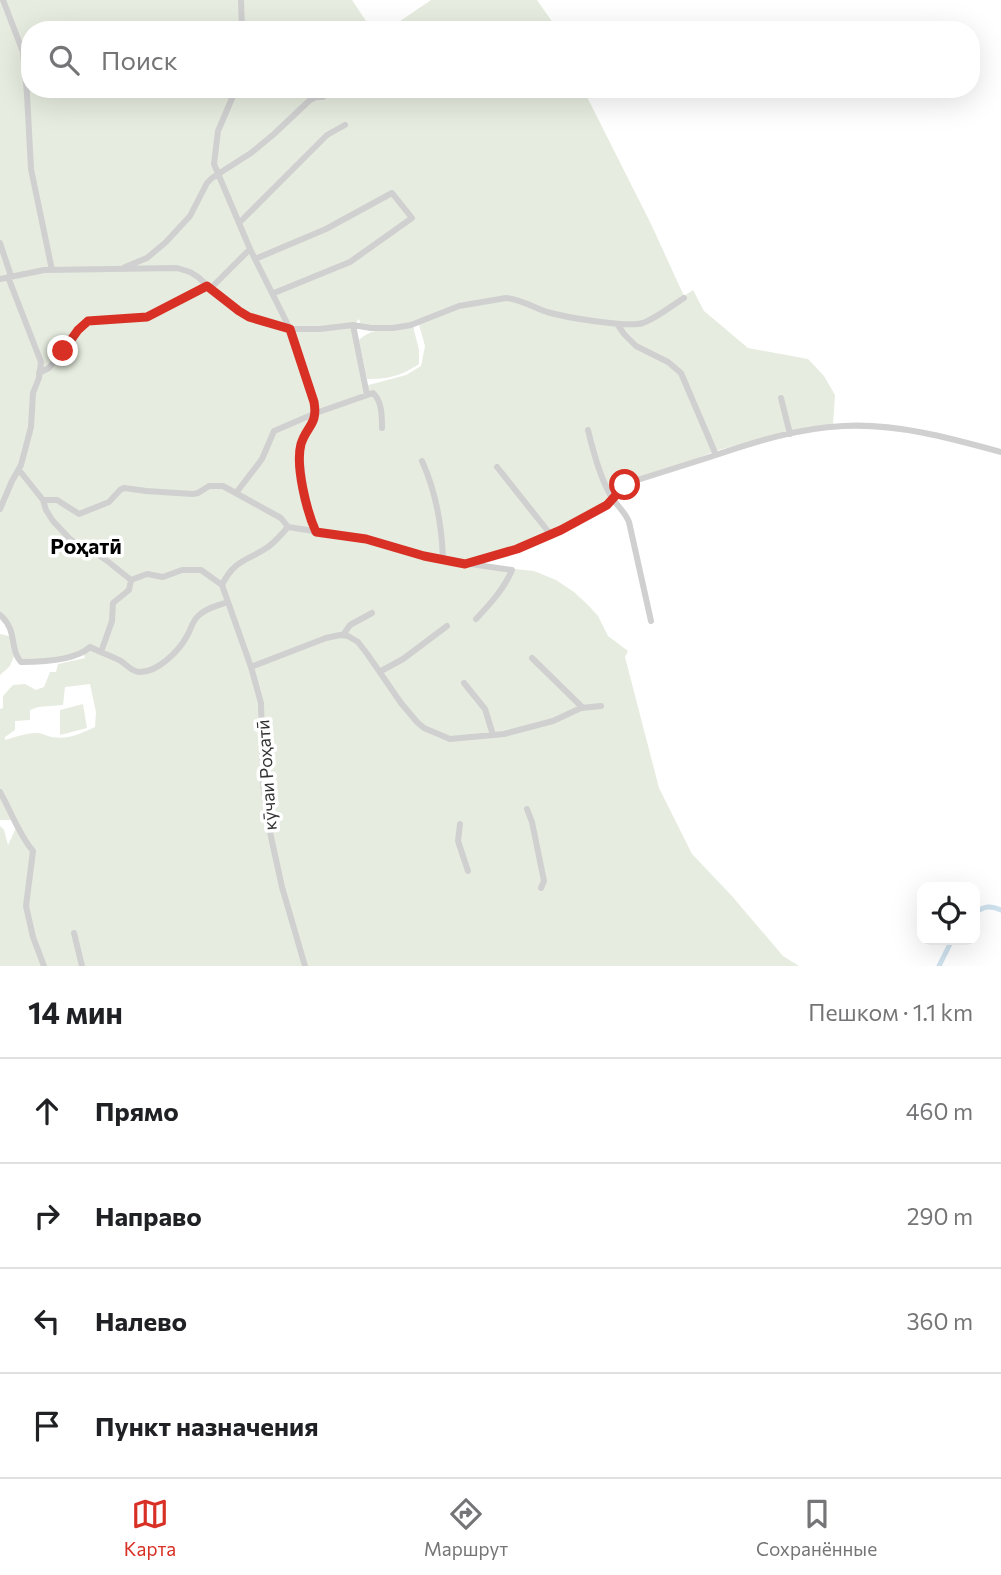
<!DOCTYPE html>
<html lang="ru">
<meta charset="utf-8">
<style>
:root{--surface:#fff;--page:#f2f2f2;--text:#202124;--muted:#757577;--line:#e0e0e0;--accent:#d93025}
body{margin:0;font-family:Commissioner,sans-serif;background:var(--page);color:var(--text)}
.controls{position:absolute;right:21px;bottom:21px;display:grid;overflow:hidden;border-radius:14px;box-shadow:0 7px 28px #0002}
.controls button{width:63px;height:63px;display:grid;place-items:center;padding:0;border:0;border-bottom:2px solid var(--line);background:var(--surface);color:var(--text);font:35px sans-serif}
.stop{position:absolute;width:21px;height:21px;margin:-16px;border:5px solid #d93025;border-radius:50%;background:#fff}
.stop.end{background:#d93025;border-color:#fff;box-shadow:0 2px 7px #0008}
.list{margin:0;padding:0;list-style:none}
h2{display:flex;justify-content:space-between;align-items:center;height:91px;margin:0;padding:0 28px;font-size:30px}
h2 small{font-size:23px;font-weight:400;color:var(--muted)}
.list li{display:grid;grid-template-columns:46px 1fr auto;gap:21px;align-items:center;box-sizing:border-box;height:105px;padding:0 28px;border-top:2px solid var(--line)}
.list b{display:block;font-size:26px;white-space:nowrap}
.list em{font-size:23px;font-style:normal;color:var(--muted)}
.icon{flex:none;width:38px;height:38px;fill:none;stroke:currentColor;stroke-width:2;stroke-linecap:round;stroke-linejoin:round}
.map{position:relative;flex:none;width:1001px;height:966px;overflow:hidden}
.search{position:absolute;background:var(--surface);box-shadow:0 7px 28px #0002;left:21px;right:21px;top:21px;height:77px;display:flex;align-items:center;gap:18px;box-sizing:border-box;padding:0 24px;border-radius:28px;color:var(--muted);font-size:26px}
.sheet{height:511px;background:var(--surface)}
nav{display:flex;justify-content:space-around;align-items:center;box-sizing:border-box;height:98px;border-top:2px solid var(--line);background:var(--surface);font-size:19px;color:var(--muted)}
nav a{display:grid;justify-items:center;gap:4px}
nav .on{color:var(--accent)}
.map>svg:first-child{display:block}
.green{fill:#e6ecdf;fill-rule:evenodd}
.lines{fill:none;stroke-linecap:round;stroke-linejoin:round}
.canal{stroke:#cfe2ee;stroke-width:5}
.minor{stroke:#d0d0d0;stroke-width:6}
.route{stroke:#d93025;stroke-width:9}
.labels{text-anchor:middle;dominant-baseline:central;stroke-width:7;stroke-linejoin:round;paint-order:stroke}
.street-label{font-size:18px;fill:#333;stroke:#fff}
.quarter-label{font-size:21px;font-weight:bold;fill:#000;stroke:#fff}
</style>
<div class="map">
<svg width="1001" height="966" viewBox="0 0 1001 966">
<rect width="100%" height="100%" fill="#fff"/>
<!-- green -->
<path class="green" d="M0,0h352l20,30h-342v59h553l68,135 33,72 9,-6 11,21 44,37 60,11 16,17 11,19 -2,30 -64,11 -54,15 -21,9 -58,18 -15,7 -17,22 -40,22 -96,35 66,7 22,9 18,12 14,13 10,11 10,20 20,15 -3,6 34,131 33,66 39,41 52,61 16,10h-799v-140l4,4 4,15 9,-19 -2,-8 -6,2h-9v-111l3,-1v-12l10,-11 12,-1 11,6 8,-3 6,-15h6l2,-8 27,-6 -2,-5 -57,10 -11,-9 -5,12 -10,9v-41l13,3 -13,-22zM359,319l2,6 12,4 45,-8 7,25 -4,20 -15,9 -41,11 -12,-60zM90,684l6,28 -1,15c-13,6 -27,13 -43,10 -6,-1 -9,-4 -15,-4 -12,0 -21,4 -32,7v-3l10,-7v-9l15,-1v-10l8,-3 25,-2 2,-18z
M431,0h106l21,30h-171z
M413,326l6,24v14c-18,12 -30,15 -52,15l-8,-39c13,-13 37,-12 54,-14z
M83,704l4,24 -27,7v-25z"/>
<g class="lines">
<!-- canal -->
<path class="canal" d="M975,913c9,-7 16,-8 26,-3
M939,966l13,-26"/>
<!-- minor -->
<path class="minor" d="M3,0l20,52 4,42 4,75 21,101
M241,0l1,30
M236,89l-18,42 -4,33 36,85 40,80 24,73 1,16 -12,22 -3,13 6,52 10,27
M240,222l87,-87 18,-10
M0,243l11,33
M255,259l71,-30 66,-36 20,25 -62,44 -76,31
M125,267l22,-9 19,-16 24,-26 17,-33 5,-5 39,-25 23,-19 36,-34 6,-3h7
M0,279l44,-9 133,-2 13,4 8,5 24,22 27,18 41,12h30l33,-4 18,3h22l18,-3 48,-19 47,-8c14,1 27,9 41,14 17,5 79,16 96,11 14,-5 28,-17 41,-25
M210,289l40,-40
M617,324l7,10 12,12 32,16 13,11 35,82
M353,325l14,70
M39,373l10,-5 29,-38 9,-9 60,-4 60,-31
M781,398l9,36
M588,430c5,21 13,52 25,69 6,9 12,13 16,23l22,99
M422,461c14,31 20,66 21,99
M497,467l54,68
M19,470l24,30 3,10 7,11 16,17 7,6 12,4 18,12 25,20 16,-6 16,3 19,-7h19l21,15
M236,493l26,-34 12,-28 42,-18 57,-20c9,8 9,23 9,35
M43,500h14l22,14 30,-12 11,-12 4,-2 22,3 47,3 5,-1 11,-7h14l58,32 7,9 78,12 77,21 69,10c-8,19 -22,34 -36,49
M0,509l12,-28 9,-16 10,-38 2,-34 6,-15 2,-16 -33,-85
M465,563l52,-14 44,-19 46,-25c9,-7 14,-17 24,-23 25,-8 51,-16 76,-24 44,-15 90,-30 136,-32 53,-3 107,12 158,26
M222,585l29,82 10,36 2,79 5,41 14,64 23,79
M222,585c12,-25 25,-24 46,-38 8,-6 14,-13 20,-20
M0,615c18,15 9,34 21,47 20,0 54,-1 69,-15 10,5 21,9 31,14 6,4 11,11 19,11 18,0 39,-21 47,-36 4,-7 5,-14 11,-20 8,-8 19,-10 30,-14
M343,635l7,-10 22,-12
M101,652l11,-31 1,-18 16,-13 2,-10
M532,658l51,50
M251,667l75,-29 14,-3 8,1 10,6 10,13 33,48 16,19 7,6 26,11 54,-5 49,-13 28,-13 20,-2
M381,671l22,-12 44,-33
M464,683l21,26 8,26
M0,792c11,19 19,43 33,59l-7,55 7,31 11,29
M527,809l5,13 12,59 -3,7
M460,824l-2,17 10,30
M74,933l8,33"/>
</g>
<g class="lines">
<!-- route -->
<path class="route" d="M63,351l15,-21 10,-9 59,-4 60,-31 32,25 10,6 41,12 24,73c4,23 -7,23 -13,42 -6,22 6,68 15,88l50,7 58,17 41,8 52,-15 44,-19 46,-25 18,-20"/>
</g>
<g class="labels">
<!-- street labels -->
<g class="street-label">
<text transform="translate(266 775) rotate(-94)">кӯчаи Роҳатӣ</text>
</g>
<!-- quarter labels -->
<g class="quarter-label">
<text x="86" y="545">Роҳатӣ</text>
</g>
</g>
</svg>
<div class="controls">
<button><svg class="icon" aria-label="locate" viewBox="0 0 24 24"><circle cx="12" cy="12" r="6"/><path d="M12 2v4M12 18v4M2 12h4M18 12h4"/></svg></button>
</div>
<div class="stop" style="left:625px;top:485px"></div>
<div class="stop end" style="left:63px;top:351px"></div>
<div class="search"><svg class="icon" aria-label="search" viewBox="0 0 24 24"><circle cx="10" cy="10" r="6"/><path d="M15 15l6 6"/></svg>Поиск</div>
</div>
<section class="sheet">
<h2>14 мин<small>Пешком · 1.1 km</small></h2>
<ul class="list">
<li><svg class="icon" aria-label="ahead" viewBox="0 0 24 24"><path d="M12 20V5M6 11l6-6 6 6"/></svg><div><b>Прямо</b></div><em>460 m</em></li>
<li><svg class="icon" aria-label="right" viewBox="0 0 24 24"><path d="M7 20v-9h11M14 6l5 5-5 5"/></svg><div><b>Направо</b></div><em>290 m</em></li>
<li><svg class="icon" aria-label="left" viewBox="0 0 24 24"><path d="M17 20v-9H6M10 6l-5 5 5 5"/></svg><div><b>Налево</b></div><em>360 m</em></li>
<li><svg class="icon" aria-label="arrive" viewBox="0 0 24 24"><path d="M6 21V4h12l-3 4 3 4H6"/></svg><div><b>Пункт назначения</b></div></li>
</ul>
</section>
<nav>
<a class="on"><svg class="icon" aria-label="map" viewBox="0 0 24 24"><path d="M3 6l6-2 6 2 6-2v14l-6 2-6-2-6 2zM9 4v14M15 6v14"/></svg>Карта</a>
<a><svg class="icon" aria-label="directions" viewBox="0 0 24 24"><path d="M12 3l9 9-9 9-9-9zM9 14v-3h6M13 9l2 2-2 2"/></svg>Маршрут</a>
<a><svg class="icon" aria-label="saved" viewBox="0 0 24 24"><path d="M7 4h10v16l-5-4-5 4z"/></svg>Сохранённые</a>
</nav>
